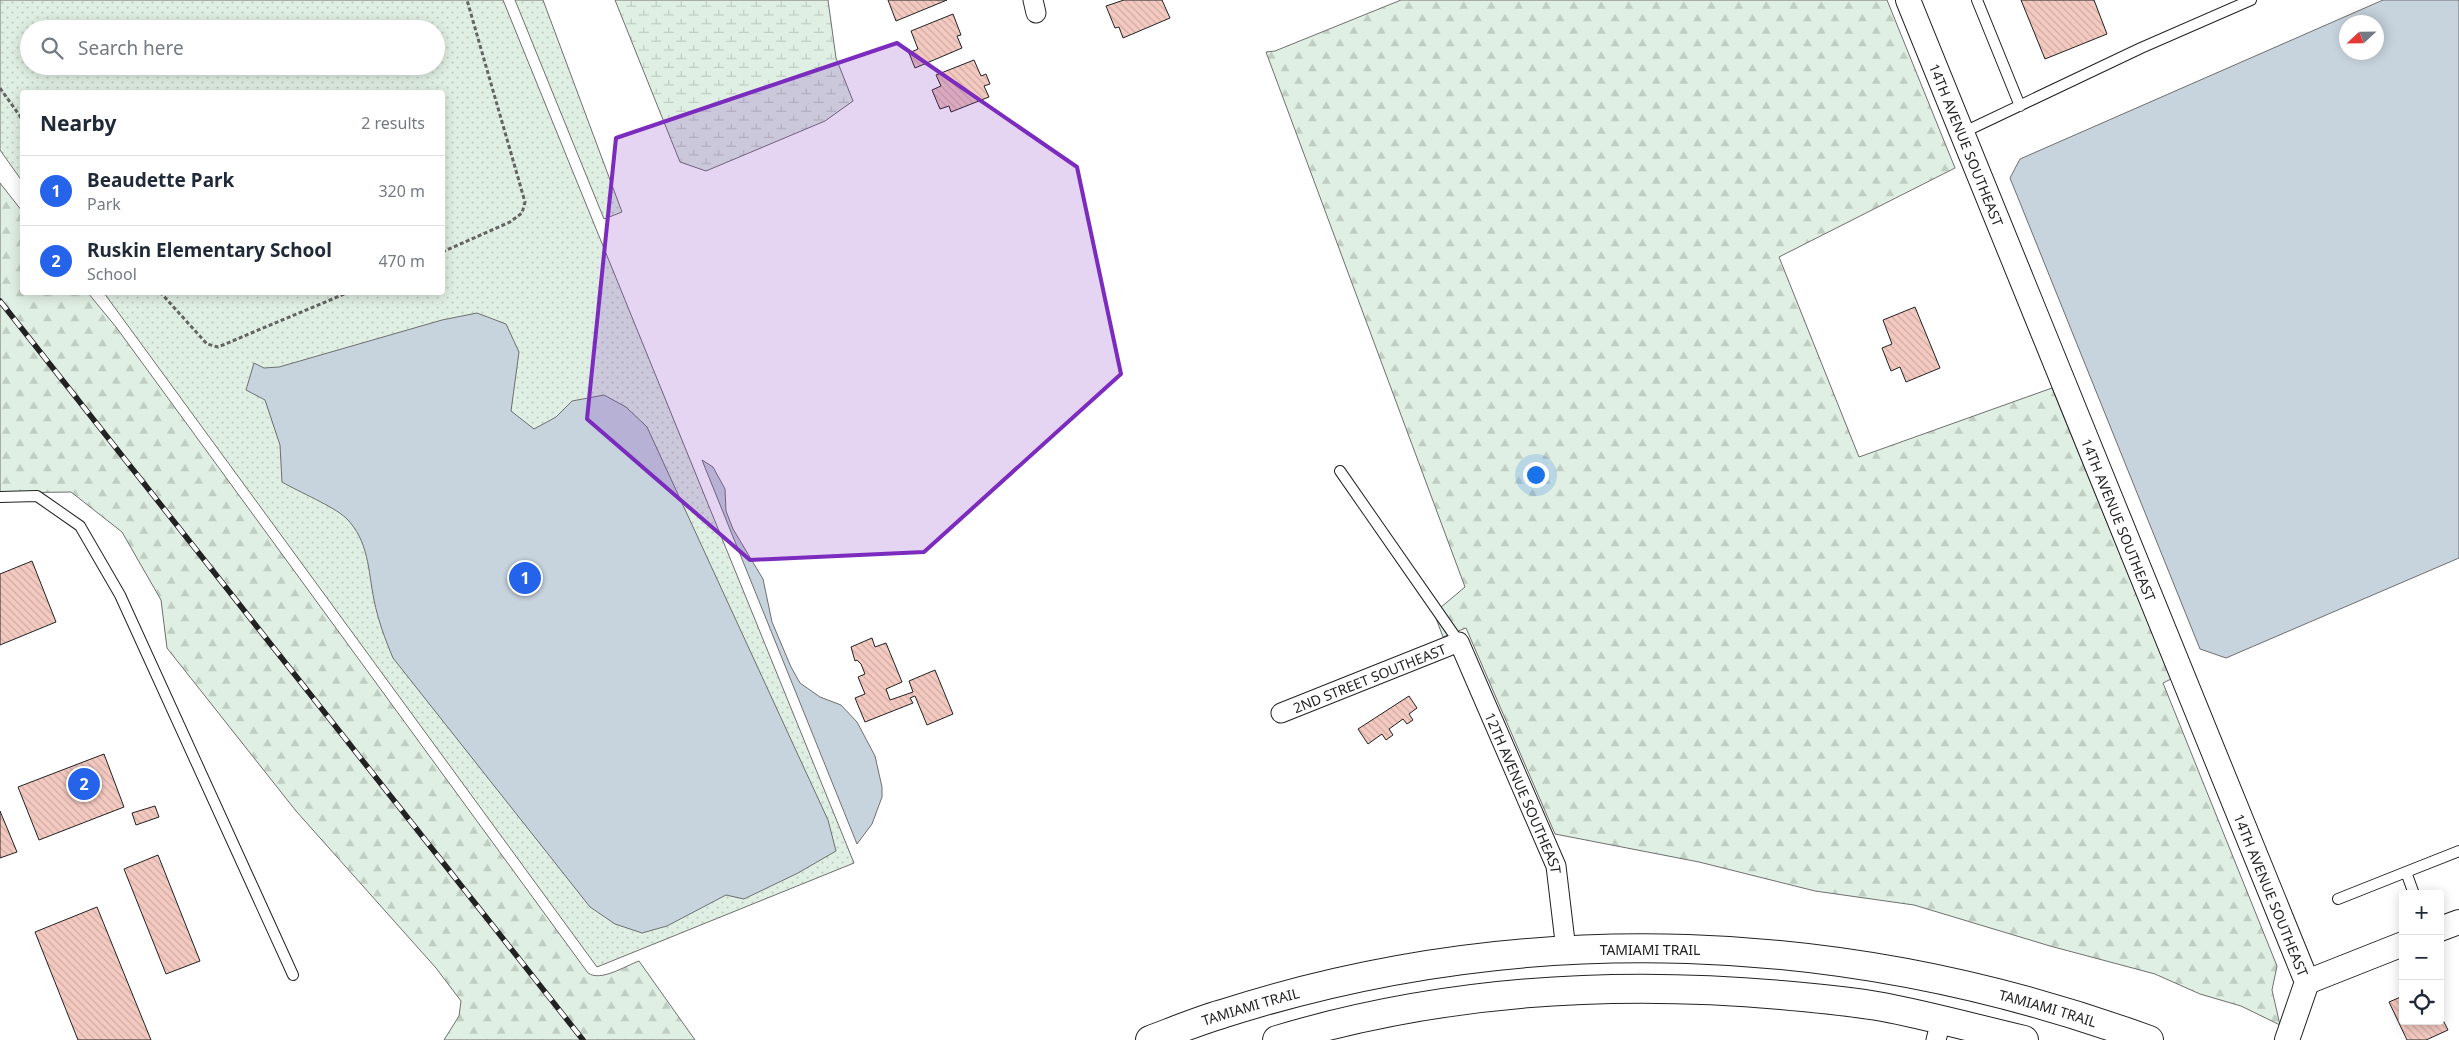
<!DOCTYPE html>
<meta charset="utf-8">
<style>
:root{--surface:#fff;--page:#f2f2f3;--text:#1f2937;--muted:#747a83;--line:#e0e1e3;--accent:#2563eb}
body{margin:0;font-family:"Noto Sans",sans-serif;background:var(--page);color:var(--text)}
.controls{position:absolute;right:15px;bottom:15px;display:grid;overflow:hidden;border-radius:5px;box-shadow:0 2px 12px #0003}
.controls button{width:45px;height:45px;display:grid;place-items:center;padding:0;border:0;border-bottom:1px solid var(--line);background:var(--surface);color:var(--text);font:25px sans-serif}
.compass{position:absolute;left:2339px;top:15px;width:45px;height:45px;border-radius:50%;background:var(--surface);box-shadow:0 2px 12px #0003;rotate:248deg}
.you{position:absolute;left:1535px;top:474px;width:18px;height:18px;margin:-12px;border:4px solid #fff;border-radius:50%;background:#1a73e8;box-shadow:0 0 0 8px #1a73e833}
.badge{display:grid;place-items:center;width:32px;height:32px;border-radius:50%;background:var(--accent);color:#fff;font-size:16px;font-weight:700}
.pin{position:absolute;translate:-50% -50%;border:2px solid #fff;box-shadow:0 1px 5px #0006}
.list{margin:0;padding:0;list-style:none}
h2{display:flex;justify-content:space-between;align-items:center;height:65px;margin:0;padding:0 20px;font-size:21px}
h2 small{font-size:16px;font-weight:400;color:var(--muted)}
.list li{display:grid;grid-template-columns:32px 1fr auto;gap:15px;align-items:center;box-sizing:border-box;height:70px;padding:0 20px;border-top:1px solid var(--line)}
.list b{display:block;font-size:19px;white-space:nowrap}
.list p{margin:0;font-size:16px;white-space:nowrap;color:var(--muted)}
.list em{font-size:16px;font-style:normal;color:var(--muted)}
.icon{flex:none;width:28px;height:28px;fill:none;stroke:currentColor;stroke-width:2;stroke-linecap:round;stroke-linejoin:round}
.map{position:relative;flex:none;width:2459px;height:1040px;overflow:hidden}
.search{position:absolute;background:var(--surface);box-shadow:0 2px 12px #0003;left:20px;top:20px;width:425px;height:55px;display:flex;align-items:center;gap:12px;box-sizing:border-box;padding:0 18px;border-radius:28px;color:var(--muted);font-size:19px}
.panel{position:absolute;background:var(--surface);box-shadow:0 2px 12px #0003;left:20px;top:90px;width:425px;height:205px;border-radius:5px}
.map>svg:first-child{display:block}
.forest{fill:url(#forest-firs);stroke:#6f6f6f}
.wetland{fill:url(#wetland-marsh);stroke:#6f6f6f}
.park{fill:url(#park-dots);stroke:#6f6f6f;fill-rule:evenodd}
.water{fill:#c7d3dd;stroke:#6f6f6f;fill-rule:evenodd}
.building{fill:url(#building-back-hatch);stroke:#222}
.lines{fill:none;stroke-linecap:round;stroke-linejoin:round}
.service-casing{stroke:#222;stroke-width:12}
.minor-casing{stroke:#222;stroke-width:21}
.tertiary-casing{stroke:#222;stroke-width:26}
.primary-casing{stroke:#222;stroke-width:30}
.path{stroke:#646464;stroke-width:3;stroke-dasharray:4 2.5;stroke-linecap:butt}
.service{stroke:#fff;stroke-width:10}
.minor{stroke:#fff;stroke-width:19}
.tertiary{stroke:#fff;stroke-width:24}
.primary{stroke:#fff;stroke-width:28}
.rail-casing{stroke:#222;stroke-width:5.5}
.rail{stroke:#fff;stroke-width:4;stroke-dasharray:11;stroke-linecap:butt}
.marked{fill:#7b2cbf;fill-opacity:0.2;stroke:#7b2cbf;stroke-width:4;stroke-linejoin:round}
.labels{text-anchor:middle;dominant-baseline:central;stroke-width:4;stroke-linejoin:round;paint-order:stroke}
.street-label{font-size:14px;fill:#222;stroke:#fff}
</style>
<div class="map">
<svg width="2459" height="1040" viewBox="0 0 2459 1040">
<defs>
<pattern id="forest-firs" width="22" height="20" patternUnits="userSpaceOnUse" patternTransform="scale(1.25)"><rect width="22" height="20" fill="#e0efe3"/><path d="M5 1l3.5 6h-7zM16 11l3.5 6h-7z" fill="#c0cdc2"/></pattern>
<pattern id="wetland-marsh" width="20" height="14" patternUnits="userSpaceOnUse" patternTransform="scale(1.25)"><rect width="20" height="14" fill="#e0efe3"/><path d="M1 5h8M5 5V1M11 12h8M15 12V8" fill="none" stroke="#c0cdc2"/></pattern>
<pattern id="park-dots" width="8" height="8" patternUnits="userSpaceOnUse" patternTransform="scale(1.25)"><rect width="8" height="8" fill="#e0efe3"/><path d="M2 2h.1M6 6h.1" fill="none" stroke="#c0cdc2" stroke-width="1.8" stroke-linecap="round"/></pattern>
<pattern id="building-back-hatch" width="6" height="6" patternUnits="userSpaceOnUse" patternTransform="scale(1.25)"><rect width="6" height="6" fill="#f3c9c0"/><path d="M-1 5l2 2M0 0l6 6M5-1l2 2" fill="none" stroke="#d0aca5"/></pattern>
</defs>
<rect width="100%" height="100%" fill="#fff"/>
<!-- forest -->
<path class="forest" d="M1401,0h486l68,168 -176,89 80,200 193,-69 119,291 -8,4 114,283 -5,24 8,35 -39,-19 -41,-12 -45,-20 -105,-28 -136,-41 -99,-14 -116,-29 -144,-28 -89,-206 -23,9 -9,-24 31,-26 -199,-535 9,-1z
M0,183l22,28v81l66,1 28,34 472,646c13,9 37,-7 51,-12l56,79h-251l15,-24 2,-15 -25,-33 -140,-157 -129,-163 -6,-48 -39,-68 -51,-40 -71,1z"/>
<!-- wetland -->
<path class="wetland" d="M615,0h213l8,58 17,43 -28,20 -119,50 -26,-9z"/>
<!-- park -->
<path class="park" d="M0,0h503l351,863 -257,104 -493,-674 338,-1v-200h-420v89l-22,-31zM29,29h407v37h-407z
M515,0h28l79,212 -18,7z"/>
<!-- water -->
<path class="water" d="M2383,0h76v558l-233,100 -26,-9 -190,-471 10,-19zM2346,22h30v30h-30z
M477,313l29,11 13,28 -8,59 23,18 22,-12 16,-16 32,-6 22,12 21,20 181,393 8,31 -38,22 -54,26 -18,-4 -59,31 -25,7 -27,-9 -25,-17 -197,-249c-8,-19 -15,-38 -19,-58 -6,-30 -5,-59 -28,-82 -13,-12 -47,-26 -64,-36l-2,-37 -15,-45 -19,-10 8,-27 10,5 15,-1 163,-47z
M702,460l11,7 12,22 1,22 7,18 30,50 9,43 19,45 9,16 20,14 21,8 16,17 18,34 7,31v10l-10,27 -15,20z"/>
<!-- building -->
<path class="building" d="M888,0h59l-51,21z
M1124,0h38l8,18 -47,20 -4,-11 -4,1 -9,-22z
M2021,0h73l13,34 -62,25z
M953,14l8,21 -4,1 5,12 -47,20 -6,-15 9,-4 -7,-18z
M974,60l7,16 5,-2 4,10 -6,2 5,11 -38,15 -2,-6 -9,3 -8,-19 9,-4 -5,-11z
M1915,307l25,61 -34,14 -6,-15 -9,4 -9,-23 10,-4 -9,-24z
M32,561l24,61 -56,23v-71z
M872,638l3,9 11,-4 16,39 -16,7 4,11 23,-8 -4,-11 26,-11 18,44 -26,11 -12,-29 -5,2 3,5 -48,19 -10,-24 10,-4 -7,-17 7,-3 -4,-10 -4,-4 -2,1 -4,-14z
M1409,696l8,12 -8,6 4,6 -6,4 -4,-5 -14,10 4,6 -7,5 -4,-6 -14,10 -10,-15z
M104,754l20,53 -85,33 -21,-53z
M155,806l4,11 -23,8 -4,-12z
M0,811l17,41 -17,6z
M158,855l42,106 -34,13 -42,-105z
M97,907l54,133h-73l-43,-108z
M2403,996v25h37v-7l8,16 -22,10h-19l-18,-38z"/>
<g class="lines">
<!-- service casing -->
<g class="service-casing">
<path id="service" d="M1977,0l43,106
M1962,133l179,-85 110,-48
M1340,471l119,171
M0,497l37,-1 43,30 40,69 173,380
M2406,872l53,-21
M2338,899l68,-27 8,22"/>
</g>
<!-- minor casing -->
<g class="minor-casing">
<g id="minor">
<path d="M1033,0l3,13"/>
<path id="s1" d="M1281,713l178,-71 97,224 10,84"/>
<path d="M1936,1040l5,-19"/>
</g>
</g>
<!-- tertiary casing -->
<g class="tertiary-casing">
<g id="tertiary">
<path id="s2" d="M1908,0l399,982 -20,58"/>
<path d="M2440,929l19,-7"/>
<path d="M2307,982l96,-38"/>
</g>
</g>
<!-- primary casing -->
<g class="primary-casing">
<g id="primary">
<path id="s3" d="M1150,1040c24,-9 48,-19 72,-26 306,-98 627,-84 927,26"/>
<path d="M1277,1040c163,-49 336,-60 504,-45 34,3 68,6 102,12 47,9 94,22 141,33"/>
</g>
</g>
<!-- path -->
<path class="path" d="M0,88l22,31
M442,252l68,-30 12,-9 3,-11 -58,-202
M160,292l47,52 11,3 131,-55"/>
<!-- service -->
<use href="#service" class="service"/>
<!-- minor -->
<use href="#minor" class="minor"/>
<!-- tertiary -->
<use href="#tertiary" class="tertiary"/>
<!-- primary -->
<use href="#primary" class="primary"/>
<!-- rail casing -->
<g class="rail-casing">
<path id="rail" d="M0,301l583,739"/>
</g>
<!-- rail -->
<use href="#rail" class="rail"/>
</g>
<!-- marked area -->
<path class="marked" d="M897,43l180,124 44,207 -197,178 -174,8 -163,-141 29,-281z"/>
<g class="labels">
<!-- street labels -->
<g class="street-label">
<text stroke="none"><textPath href="#s2" startOffset="156">14TH AVENUE SOUTHEAST</textPath></text>
<text stroke="none"><textPath href="#s2" startOffset="561">14TH AVENUE SOUTHEAST</textPath></text>
<text stroke="none"><textPath href="#s1" startOffset="95">2ND STREET SOUTHEAST</textPath></text>
<text stroke="none"><textPath href="#s1" startOffset="356">12TH AVENUE SOUTHEAST</textPath></text>
<text stroke="none"><textPath href="#s2" startOffset="966">14TH AVENUE SOUTHEAST</textPath></text>
<text x="1650" y="949">TAMIAMI TRAIL</text>
<text stroke="none"><textPath href="#s3" startOffset="106">TAMIAMI TRAIL</textPath></text>
<text stroke="none"><textPath href="#s3" startOffset="915">TAMIAMI TRAIL</textPath></text>
</g>
</g>
</svg>
<div class="controls">
<button>+</button>
<button>−</button>
<button><svg class="icon" aria-label="locate" viewBox="0 0 24 24"><circle cx="12" cy="12" r="6"/><path d="M12 2v4M12 18v4M2 12h4M18 12h4"/></svg></button>
</div>
<svg class="compass" viewBox="-18 -18 36 36"><path d="M0-13l5 13h-10z" fill="#e53935"/><path d="M0 13l5-13h-10z" fill="#747a83"/></svg>
<div class="you"></div>
<div class="pin badge" style="left:525px;top:578px">1</div>
<div class="pin badge" style="left:84px;top:784px">2</div>
<div class="search"><svg class="icon" aria-label="search" viewBox="0 0 24 24"><circle cx="10" cy="10" r="6"/><path d="M15 15l6 6"/></svg>Search here</div>
<section class="panel">
<h2>Nearby<small>2 results</small></h2>
<ul class="list">
<li><span class="badge">1</span><div><b>Beaudette Park</b><p>Park</p></div><em>320 m</em></li>
<li><span class="badge">2</span><div><b>Ruskin Elementary School</b><p>School</p></div><em>470 m</em></li>
</ul>
</section>
</div>
